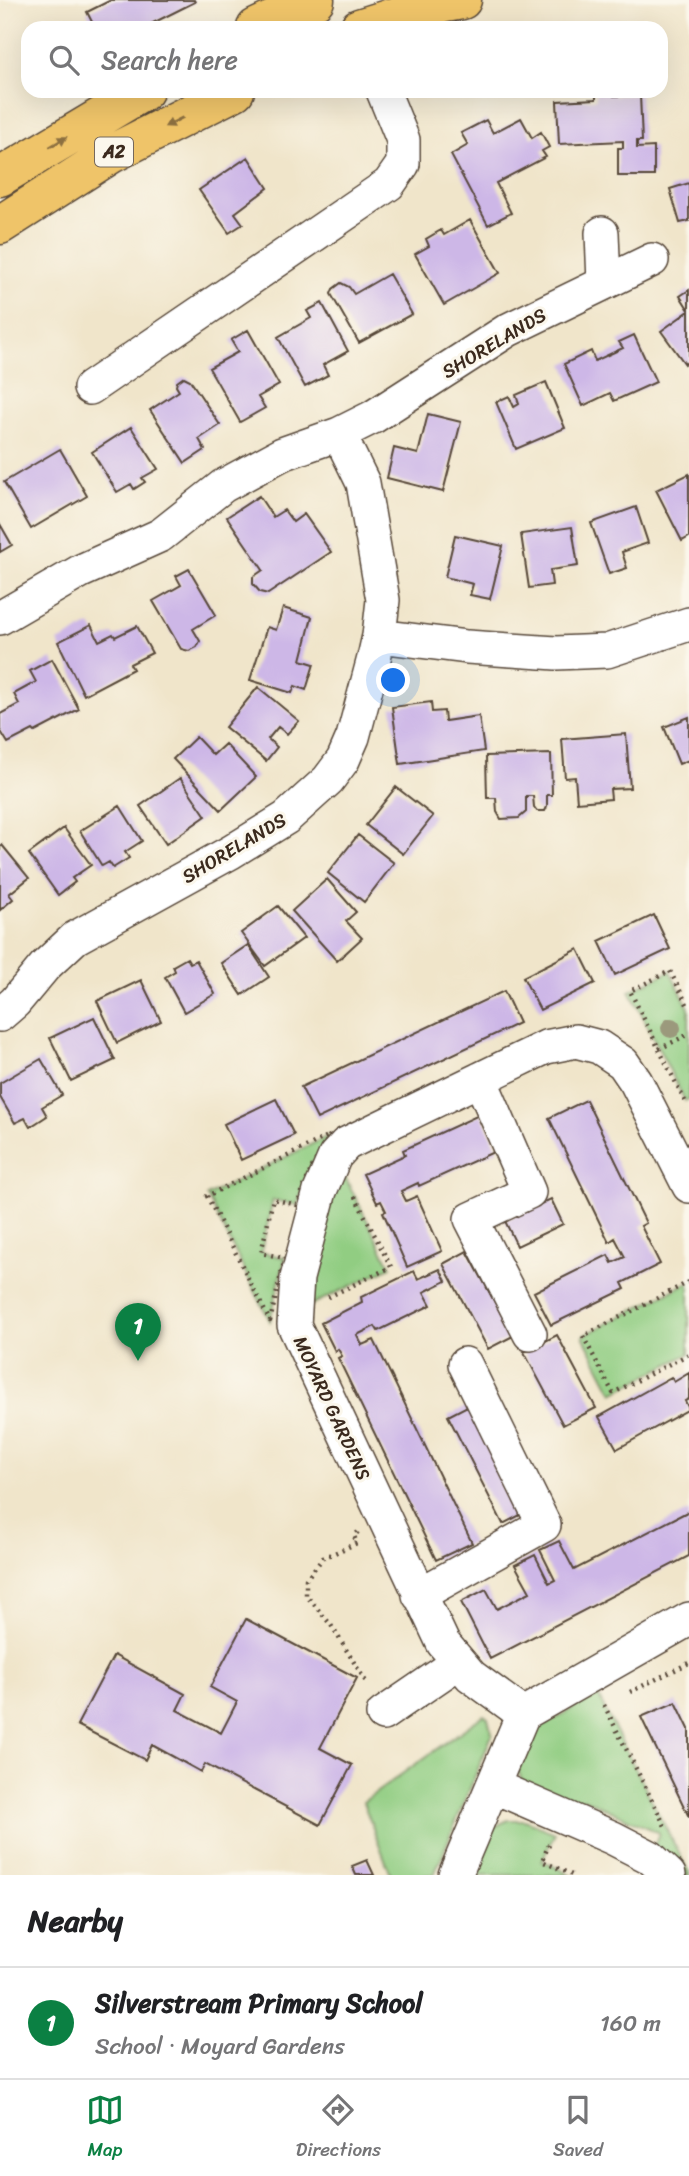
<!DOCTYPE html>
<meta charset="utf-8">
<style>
:root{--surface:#fff;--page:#f2f2f2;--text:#202124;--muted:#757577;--line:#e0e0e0;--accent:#0b8043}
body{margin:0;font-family:Sriracha,sans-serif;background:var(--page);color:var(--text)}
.you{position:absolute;left:394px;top:681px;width:24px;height:24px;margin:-18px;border:5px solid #fff;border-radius:50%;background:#1a73e8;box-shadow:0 0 0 10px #1a73e833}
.badge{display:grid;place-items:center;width:46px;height:46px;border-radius:50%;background:var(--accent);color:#fff;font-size:23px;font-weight:700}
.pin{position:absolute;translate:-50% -58px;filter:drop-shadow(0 2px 4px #0008)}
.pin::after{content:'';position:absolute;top:37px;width:24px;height:21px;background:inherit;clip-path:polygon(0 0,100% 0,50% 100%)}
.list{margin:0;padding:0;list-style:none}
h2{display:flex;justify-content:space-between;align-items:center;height:91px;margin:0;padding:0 28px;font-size:30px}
h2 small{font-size:23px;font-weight:400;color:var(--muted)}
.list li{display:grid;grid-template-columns:46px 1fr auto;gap:21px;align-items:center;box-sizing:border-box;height:112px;padding:0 28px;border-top:2px solid var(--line)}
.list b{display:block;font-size:26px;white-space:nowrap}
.list p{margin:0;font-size:23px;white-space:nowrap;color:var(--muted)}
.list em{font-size:23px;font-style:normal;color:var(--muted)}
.icon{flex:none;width:38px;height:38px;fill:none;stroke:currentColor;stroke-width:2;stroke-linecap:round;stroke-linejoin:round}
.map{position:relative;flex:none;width:689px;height:1875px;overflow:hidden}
.search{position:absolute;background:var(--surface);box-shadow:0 7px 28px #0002;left:21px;right:21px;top:21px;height:77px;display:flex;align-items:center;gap:18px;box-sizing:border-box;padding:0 24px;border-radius:21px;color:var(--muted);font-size:26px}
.sheet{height:203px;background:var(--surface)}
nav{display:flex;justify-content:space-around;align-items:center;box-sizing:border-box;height:98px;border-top:2px solid var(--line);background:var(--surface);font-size:19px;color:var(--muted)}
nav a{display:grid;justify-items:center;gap:4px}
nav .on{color:var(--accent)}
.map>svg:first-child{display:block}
.green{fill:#91cd82;stroke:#667c50;stroke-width:2}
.building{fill:#cdb7e7}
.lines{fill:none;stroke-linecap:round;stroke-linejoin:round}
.minor-casing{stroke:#564638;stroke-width:36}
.highway-casing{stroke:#564638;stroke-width:41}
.path{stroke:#564638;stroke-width:4.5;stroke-dasharray:2 5;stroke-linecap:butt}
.minor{stroke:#fff;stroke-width:33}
.highway{stroke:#efc469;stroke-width:38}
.tree{fill:#9b997c}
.oneway{fill:#8c6f40}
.labels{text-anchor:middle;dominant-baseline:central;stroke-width:6;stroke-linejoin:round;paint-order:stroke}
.shield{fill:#fbf7ec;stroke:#75685c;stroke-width:2}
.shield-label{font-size:18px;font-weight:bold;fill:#3b2a1e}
.street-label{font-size:19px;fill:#3b2a1e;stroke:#fbf7ec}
</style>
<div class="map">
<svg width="689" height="1875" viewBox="0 0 689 1875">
<rect width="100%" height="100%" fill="#fbf7ec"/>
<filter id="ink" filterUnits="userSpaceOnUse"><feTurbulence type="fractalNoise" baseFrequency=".0143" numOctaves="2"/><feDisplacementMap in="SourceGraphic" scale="14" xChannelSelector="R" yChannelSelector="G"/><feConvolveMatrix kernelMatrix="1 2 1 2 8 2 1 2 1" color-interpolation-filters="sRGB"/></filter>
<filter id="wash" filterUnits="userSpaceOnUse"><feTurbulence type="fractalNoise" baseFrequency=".00686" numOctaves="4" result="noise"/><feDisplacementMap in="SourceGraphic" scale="28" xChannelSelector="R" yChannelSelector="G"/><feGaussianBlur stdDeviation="1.57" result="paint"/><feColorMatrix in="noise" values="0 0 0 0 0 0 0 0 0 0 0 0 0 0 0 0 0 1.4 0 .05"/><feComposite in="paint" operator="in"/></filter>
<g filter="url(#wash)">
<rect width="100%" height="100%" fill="#f0e5ca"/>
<!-- green -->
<path class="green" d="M670,971l19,37v91l-4,2 -55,-110z
M330,1135l-18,32 -15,38 -24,-5 -12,52 24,6 -15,63 -63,-125z
M343,1173l48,94 -86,41 28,-120z
M689,1282v72l-76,39 -30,-57z
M597,1694l92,179v2h-5l-31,-27 6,-15 -76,-35 -8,15 -50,-26 -7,-16 2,-18 10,-19z
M484,1715l4,3 4,17 -58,140h-43l-28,-73z
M508,1820h17l30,13 -13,28 30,14h-101l21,-47z"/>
<g id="blocks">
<!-- building -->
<path class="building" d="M111,0h83l1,2 -52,26h-48l-8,-16z
M596,91h18v5l26,-1 2,46h-5v7l17,-1v29h-36v-28h5v-7l-64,3 -2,-43 39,-2z
M521,118l11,20 9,-6 8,15 -7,4 4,6 -50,26 15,30 -23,12 -37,-70 17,-10 -7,-12 25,-13 7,13z
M248,157l20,31 -33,25 8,11 -14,9 -30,-43z
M689,183v38l-9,2 -10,-34z
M470,220l30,53 -56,32 -29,-51 14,-8 -3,-7 15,-9 3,5z
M389,274l23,40 -53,29 -28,-49 2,-5 8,-6 8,4 5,7z
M689,290v20l-9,-14z
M322,303l26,48 -25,14 5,10 -23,12 -27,-50 33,-19 -4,-7z
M689,311v50l-4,3 -24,-33z
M248,330l31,55 -21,12 7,11 -25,14 -31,-54 29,-16 -7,-12z
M634,335l22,47 -42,19 -4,-8 -27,13 -19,-42 27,-13 4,10 28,-13 -4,-6z
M184,377l6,3 30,45 -21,14 6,11 -20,13 -35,-53 29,-19 -3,-5 1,-4z
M546,382l19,46 -49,21 -20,-47 13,-6 5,11 5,-3 -3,-9z
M428,414l33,8 -18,70 -56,-14 7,-30 24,6z
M131,427l27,42 -16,9 3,4 -11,7 -3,-5 -14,8 -25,-40z
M60,449l27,47 -56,33 -27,-47z
M689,474v63l-7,4 -26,-51z
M259,496l14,21 11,-7 9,12 11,-8 27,38 -63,42 -8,-2 -7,-8v-7l10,-7 -36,-53z
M636,507l12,36 -26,9 5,16 -18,6 -18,-51z
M0,524l12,21 -12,7z
M572,527l6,39 -28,4 2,15 -23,3 -8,-54z
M455,535l48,11 -13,53 -20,-4 3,-11 -28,-7z
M189,569l27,46 -23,14 7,12 -3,6 -8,4 -8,-2 -28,-48 28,-16 -5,-9z
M283,608l29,9 -11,43 13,4 -8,26 -11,-4 -3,7 -42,-13 17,-53 9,3z
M91,625l8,16 14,-7 2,3 22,-11 15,27 -22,11 3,5 -49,26 -26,-53z
M52,659l27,50 -44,23 -2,-2 -25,13 -8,-13v-16l19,-10 -5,-10 22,-12 -6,-11z
M258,687l41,34 -12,13 -9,-7 -10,12 9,8 -11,14 -41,-34z
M431,702l1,10 12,-1 1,10 34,-5 5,35 -84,13 -8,-57z
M689,717v43l-10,4 -15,-37z
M626,734l4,54 -20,1 1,10 -34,3 -2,-25 -10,1 -3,-39z
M196,737l17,18 12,-11 31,33 -35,33 -48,-51z
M551,754l1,41h-5v12l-2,4h-8l-3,-4 -1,-11h-7v16l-7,6 -18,1 -4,-7 -1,-14h-9l-1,-42z
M180,778l26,38 -40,28 -26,-38z
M396,787l37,29 -30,38 -37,-29z
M120,806l22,35 -17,11 4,6 -16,10 -4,-6 -7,4 -22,-35z
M64,828l27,37 -19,13 3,4 -17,13 -29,-41z
M358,835l36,28 -30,39 -36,-29z
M2,845l27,33 -20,16 4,5 -13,11v-63z
M327,879l29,33 -10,9 16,17 -25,23 -45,-50z
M278,906l26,32 -39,28 -24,-33z
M654,915l16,34 -55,26 -16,-34z
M248,945l21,32 -27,18 -21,-32z
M578,949l17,34 -55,27 -17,-33z
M187,958l3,5 6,-3 19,34 -31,18 -19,-35 10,-6 -2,-5z
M141,980l20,41 -44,22 -20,-42z
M504,991l15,32 -202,96 -16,-32z
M94,1017l21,43 -44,21 -21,-43z
M41,1059l21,36 -20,12 5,9 -17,11 -5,-9 -10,5 -15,-26v-14z
M276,1099l18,36 -53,25 -17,-36z
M586,1100l60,123 -5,3 19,38 -38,19 3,6 -74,36 -17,-33 74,-37 4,8 13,-6 -10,-19 -6,4 -60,-124z
M481,1114l17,36 -79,36 -1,-3 -17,8 5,10 11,-5 25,55 -35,16 -24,-55 3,-1 -5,-10 -4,2 -14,-29 42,-19 -2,-5z
M551,1199l12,25 -46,22 -12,-25z
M467,1251l46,85 -25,13 -45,-85z
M440,1269l6,12 -22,11 7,13 -53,26 -3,-5 -18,9 5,10 12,-5 98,203 -36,17 -98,-202 4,-2 -4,-7 -3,2 -14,-28 41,-21 -1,-5 53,-26 4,8z
M557,1335l39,73 -33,17 -39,-73z
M689,1373v26l-4,2 4,8 -72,40 -18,-32 72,-40 3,5z
M473,1403l55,108 -25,13 -55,-108z
M689,1511v45l-199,103 -29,-57 25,-13 11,20 33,-17 -15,-27 20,-10 14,28 6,-3 -15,-30 19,-9 15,29z
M246,1619l111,59 -37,70 32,17 -32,60 -115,-61 -4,8 -49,-27 -7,15 -68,-35 37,-70 71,39 -8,16 44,23 16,-31 -27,-15z
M676,1702l13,27v88l-48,-100z
M367,1860l7,15h-18l-4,-9z"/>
</g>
</g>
<g filter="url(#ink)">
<use href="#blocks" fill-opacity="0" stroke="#564638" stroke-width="2"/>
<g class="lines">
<!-- minor casing -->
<g class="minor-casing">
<path id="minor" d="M602,233l2,49
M90,388l299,-204 14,-20v-24l-20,-49
M0,618l81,-47 80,-36 62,-49 59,-32 57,-20 34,-17 135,-87 144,-70
M379,636l88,11 89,6 51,-2 82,-27
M0,1015l15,-13 30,-36 30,-28 156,-86 55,-34 42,-38 15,-20 10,-23 21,-79 5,-22 4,-36 -20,-117 -24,-49
M480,1079l49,113 -58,27 59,115
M419,1595l125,-70 -79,-161
M383,1714l76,-52
M523,1714l-52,-38 -28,-33 -149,-318 3,-47 23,-87 15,-35 11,-12 200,-97 30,-6 23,6 24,16 13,19 53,104
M523,1714l166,-95
M493,1786l120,52 37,19 19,18
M455,1875l68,-161"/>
</g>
<!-- highway casing -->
<g class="highway-casing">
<path id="highway" d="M256,28l59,-28
M359,28l70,-22 33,-6
M0,177l144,-86
M0,225l111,-71 124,-63"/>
</g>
<!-- path -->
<path class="path" d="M659,1049l30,-15
M685,1101l-55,-110 40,-20 19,37
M330,1135l-18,32 -15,38 -24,-6 -12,54 24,5 -15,63 -63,-125z
M689,1282l-106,54 30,57 76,-39
M328,1297l63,-30 -38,-74
M358,1532l-4,4 3,7 -34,15 -17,21v16l25,30 37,60
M630,1692l59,-29
M604,1705l62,123
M549,1844l-7,17 30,14"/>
<!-- minor -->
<use href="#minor" class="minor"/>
<!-- highway -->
<use href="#highway" class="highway"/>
</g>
<!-- trees -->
<circle class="tree" cx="671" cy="1028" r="10"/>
<!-- one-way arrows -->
<defs><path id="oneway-solid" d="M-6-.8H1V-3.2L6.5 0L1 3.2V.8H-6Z" transform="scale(1.75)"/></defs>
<g class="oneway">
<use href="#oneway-solid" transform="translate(174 122) rotate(153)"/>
<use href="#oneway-solid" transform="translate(58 142) rotate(-31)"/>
</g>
</g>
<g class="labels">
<!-- shield labels -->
<rect class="shield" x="95" y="137.5" width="38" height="29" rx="5"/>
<g class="shield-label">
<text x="114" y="152">A2</text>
</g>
<!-- street labels -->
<g class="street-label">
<text transform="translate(494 343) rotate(-31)">SHORELANDS</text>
<text transform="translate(234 848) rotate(-31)">SHORELANDS</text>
<text transform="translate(332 1408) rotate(65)">MOYARD GARDENS</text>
</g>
</g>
</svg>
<div class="you"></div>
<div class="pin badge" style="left:138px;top:1361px">1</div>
<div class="search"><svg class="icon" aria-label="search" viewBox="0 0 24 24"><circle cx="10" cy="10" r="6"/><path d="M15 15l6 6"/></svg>Search here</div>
</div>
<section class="sheet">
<h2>Nearby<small></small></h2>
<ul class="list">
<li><span class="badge">1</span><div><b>Silverstream Primary School</b><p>School · Moyard Gardens</p></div><em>160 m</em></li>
</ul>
</section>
<nav>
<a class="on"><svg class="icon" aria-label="map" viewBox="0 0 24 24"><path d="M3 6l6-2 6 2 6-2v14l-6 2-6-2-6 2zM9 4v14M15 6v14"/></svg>Map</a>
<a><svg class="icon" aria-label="directions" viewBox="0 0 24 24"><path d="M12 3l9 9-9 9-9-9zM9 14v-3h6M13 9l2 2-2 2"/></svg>Directions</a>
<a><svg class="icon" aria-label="saved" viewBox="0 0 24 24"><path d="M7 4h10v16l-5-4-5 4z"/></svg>Saved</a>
</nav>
